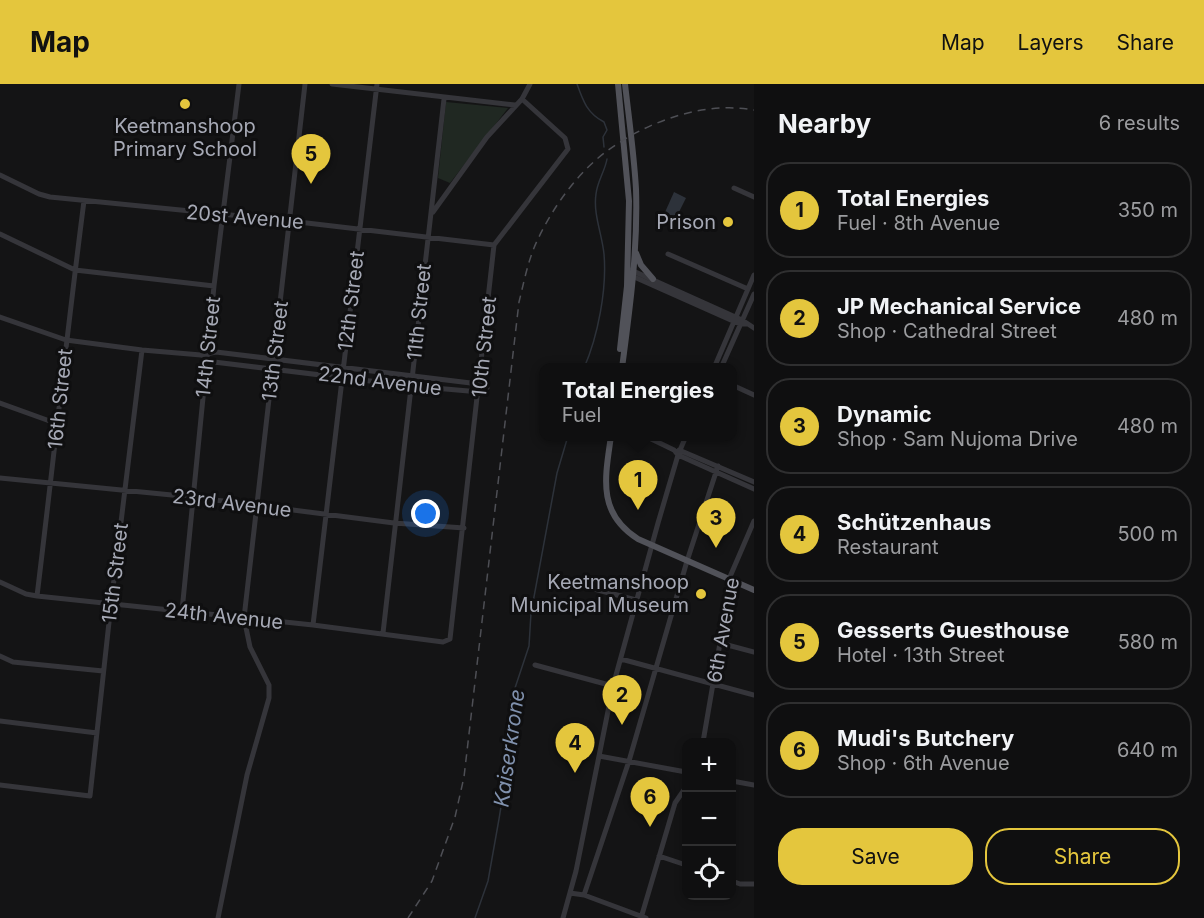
<!DOCTYPE html>
<meta charset="utf-8">
<style>
:root{--surface:#0f0f10;--page:#1d1d1e;--text:#f1f3f6;--muted:#9b9c9f;--line:#2f2f30;--accent:#e4c63d}
body{margin:0;font-family:Inter,sans-serif;background:var(--page);color:var(--text)}
.controls{position:absolute;right:18px;bottom:18px;display:grid;overflow:hidden;border-radius:12px;box-shadow:0 3px 9px #0003}
.controls button{width:54px;height:54px;display:grid;place-items:center;padding:0;border:0;border-bottom:2px solid var(--line);background:var(--surface);color:var(--text);font:30px sans-serif}
.you{position:absolute;left:426px;top:430px;width:21px;height:21px;margin:-15px;border:4px solid #fff;border-radius:50%;background:#1a73e8;box-shadow:0 0 0 9px #1a73e833}
.badge{display:grid;place-items:center;width:39px;height:39px;border-radius:50%;background:var(--accent);color:#111;font-size:20px;font-weight:700}
.pin{position:absolute;translate:-50% -50px;filter:drop-shadow(0 2px 3px #0008)}
.pin::after{content:'';position:absolute;top:32px;width:21px;height:18px;background:inherit;clip-path:polygon(0 0,100% 0,50% 100%)}
.popup{position:absolute;left:539px;top:279px;width:198px;height:78px;box-sizing:border-box;display:grid;place-content:center;border-radius:12px;background:var(--surface);filter:drop-shadow(0 2px 4px #0005);font-size:20px;white-space:nowrap;color:var(--muted)}
.popup b{font-size:22px;color:var(--text)}
.popup::after{content:'';position:absolute;left:50%;top:100%;margin-left:-12px;border:12px solid transparent;border-top-color:var(--surface)}
.list{margin:0;padding:0;list-style:none}
h2{display:flex;justify-content:space-between;align-items:center;height:78px;margin:0;padding:0 24px;font-size:26px}
h2 small{font-size:20px;font-weight:400;color:var(--muted)}
.list li{display:grid;grid-template-columns:39px 1fr auto;gap:18px;align-items:center;box-sizing:border-box;height:96px;margin:0 12px 12px;padding:0 12px;border:2px solid var(--line);border-radius:24px}
.list b{display:block;font-size:22px;white-space:nowrap}
.list p{margin:0;font-size:20px;white-space:nowrap;color:var(--muted)}
.list em{font-size:20px;font-style:normal;color:var(--muted)}
.actions{display:flex;gap:12px;padding:18px 24px}
.actions a{flex:1;padding:14px 0;border:2px solid var(--accent);border-radius:24px;text-align:center;font-size:21px;color:var(--accent)}
.actions .main{background:var(--accent);color:#111}
.icon{flex:none;width:33px;height:33px;fill:none;stroke:currentColor;stroke-width:2;stroke-linecap:round;stroke-linejoin:round}
.map{position:relative;flex:none;width:754px;height:834px;overflow:hidden}
header{display:flex;align-items:center;gap:36px;box-sizing:border-box;height:84px;padding:0 30px;background:var(--accent);color:#111}
header strong{font-size:28px}
nav{display:flex;gap:33px;margin-inline-start:auto;font-size:21px}
main{display:flex}
aside{flex:1;background:var(--surface)}
.map>svg:first-child{display:block}
.green{fill:#202822}
.water{fill:#2d323a}
.lines{fill:none;stroke-linecap:round;stroke-linejoin:round}
.stream{stroke:#2d323a;stroke-width:1.5}
.minor{stroke:#35353a;stroke-width:5}
.major{stroke:#515259;stroke-width:6}
.rail{stroke:#4e4f55;stroke-width:1.5;stroke-dasharray:8 6;stroke-linecap:butt}
.poi-dot{fill:#e4c63d;stroke:#0f0f10;stroke-width:2}
.labels{text-anchor:middle;dominant-baseline:central;stroke-width:6;stroke-linejoin:round;paint-order:stroke}
.poi-label{font-size:20px;fill:#a6a9b5;stroke:#0f0f10;text-anchor:end}
.street-label{font-size:20px;fill:#a6a9b5;stroke:#0f0f10}
.water-label{font-size:21px;font-style:italic;fill:#8091ad;stroke:#0f0f10}
</style>
<header>
<strong>Map</strong>
<nav><a>Map</a><a>Layers</a><a>Share</a></nav>
</header>
<main>
<div class="map">
<svg width="754" height="834" viewBox="0 0 754 834">
<rect width="100%" height="100%" fill="#141415"/>
<!-- green -->
<path class="green" d="M446,18l62,6 -58,75 -12,-5z"/>
<!-- water -->
<path class="water" d="M674,108l12,6 -13,26 -11,-5z"/>
<g class="lines">
<!-- stream -->
<path class="stream" d="M577,0c6,17 10,29 27,38l3,8 -4,7 1,10
M584,284c14,-32 23,-79 20,-114 -2,-20 -11,-40 -8,-60 1,-12 9,-23 11,-35
M475,834l13,-37 11,-62 5,-31 -1,-25 6,-28 2,-35 18,-54 2,-33 26,-140 11,-37"/>
<!-- minor -->
<path class="minor" d="M332,0l183,21
M0,91l39,19 11,3 240,24 204,24
M734,104l20,9
M433,128l54,-75 35,-38 8,-15
M0,150l75,36 139,16
M668,170l80,35
M631,186l111,50 12,8
M632,192l101,45 7,3h6
M0,233l66,23 76,10 59,5 15,-3 263,32 8,4
M204,274l10,4 197,24 69,6
M714,284l40,-93
M721,284l33,-74
M732,301l22,10
M0,319l58,21
M645,352l29,14 4,5 76,34
M679,366l75,32
M0,394l192,19 202,26 70,5
M556,495l80,21
M0,498l26,12 11,2 276,29 130,17 7,-3 44,-394 74,-96 -3,-11 -43,-39
M37,512c16,-131 30,-264 47,-395
M182,527l32,-325 25,-202
M313,541l64,-541
M383,549l61,-534
M720,559l34,9
M0,572l13,6 90,9
M621,575l133,36
M535,581l78,21
M0,637l97,12
M703,658l17,-99 9,-64 25,-58
M599,672l87,16
M732,697l22,4
M0,701l90,11 21,-192 31,-254
M659,772l27,9
M732,797l8,3h14
M570,809l14,2 62,23
M584,811l45,-134 58,-200 31,-95
M218,834l29,-143 22,-77v-13l-19,-38 -6,-29 61,-534
M563,834l13,-47 37,-185 45,-163 20,-68 8,-19
M641,834l34,-115 11,-16"/>
<!-- major -->
<path class="major" d="M618,0l11,117 -2,85 -7,63
M636,169l5,12 12,14
M622,284c8,-60 16,-119 14,-179 -2,-35 -7,-70 -11,-105
M611,352c-6,42 -14,77 27,103l116,51"/>
<!-- rail -->
<path class="rail" d="M408,834l24,-37 23,-64 9,-40 55,-475c5,-20 9,-42 18,-61 16,-34 40,-68 70,-90 41,-30 97,-50 147,-41"/>
</g>
<!-- markers -->
<g class="poi-dot">
<circle cx="185" cy="20" r="6"/>
<circle cx="728" cy="138" r="6"/>
<circle cx="701" cy="510" r="6"/>
</g>
<g class="labels">
<!-- poi labels -->
<g class="poi-label">
<text x="185" y="42" text-anchor="middle">Keetmanshoop<tspan x="185" dy="23">Primary School</tspan></text>
<text x="716" y="138">Prison</text>
<text x="689" y="498">Keetmanshoop<tspan x="689" dy="23">Municipal Museum</tspan></text>
</g>
<!-- street labels -->
<g class="street-label">
<text transform="translate(245 133) rotate(5)">20st Avenue</text>
<text transform="translate(351 217) rotate(-83)">12th Street</text>
<text transform="translate(419 228) rotate(-84)">11th Street</text>
<text transform="translate(208 263) rotate(-84)">14th Street</text>
<text transform="translate(484 263) rotate(-84)">10th Street</text>
<text transform="translate(275 267) rotate(-83)">13th Street</text>
<text transform="translate(380 297) rotate(7)">22nd Avenue</text>
<text transform="translate(60 315) rotate(-84)">16th Street</text>
<text transform="translate(232 419) rotate(7)">23rd Avenue</text>
<text transform="translate(115 489) rotate(-83)">15th Street</text>
<text transform="translate(224 532) rotate(6)">24th Avenue</text>
<text transform="translate(723 546) rotate(-80)">6th Avenue</text>
</g>
<!-- water labels -->
<g class="water-label">
<text transform="translate(509 664) rotate(-82)">Kaiserkrone</text>
</g>
</g>
</svg>
<div class="controls">
<button>+</button>
<button>−</button>
<button><svg class="icon" aria-label="locate" viewBox="0 0 24 24"><circle cx="12" cy="12" r="6"/><path d="M12 2v4M12 18v4M2 12h4M18 12h4"/></svg></button>
</div>
<div class="you"></div>
<div class="pin badge" style="left:638px;top:426px">1</div>
<div class="popup"><b>Total Energies</b>Fuel</div>
<div class="pin badge" style="left:622px;top:641px">2</div>
<div class="pin badge" style="left:716px;top:464px">3</div>
<div class="pin badge" style="left:575px;top:689px">4</div>
<div class="pin badge" style="left:311px;top:100px">5</div>
<div class="pin badge" style="left:650px;top:743px">6</div>
</div>
<aside>
<h2>Nearby<small>6 results</small></h2>
<ul class="list">
<li><span class="badge">1</span><div><b>Total Energies</b><p>Fuel · 8th Avenue</p></div><em>350 m</em></li>
<li><span class="badge">2</span><div><b>JP Mechanical Service</b><p>Shop · Cathedral Street</p></div><em>480 m</em></li>
<li><span class="badge">3</span><div><b>Dynamic</b><p>Shop · Sam Nujoma Drive</p></div><em>480 m</em></li>
<li><span class="badge">4</span><div><b>Schützenhaus</b><p>Restaurant</p></div><em>500 m</em></li>
<li><span class="badge">5</span><div><b>Gesserts Guesthouse</b><p>Hotel · 13th Street</p></div><em>580 m</em></li>
<li><span class="badge">6</span><div><b>Mudi's Butchery</b><p>Shop · 6th Avenue</p></div><em>640 m</em></li>
</ul>
<div class="actions"><a class="main">Save</a><a>Share</a></div>
</aside>
</main>
